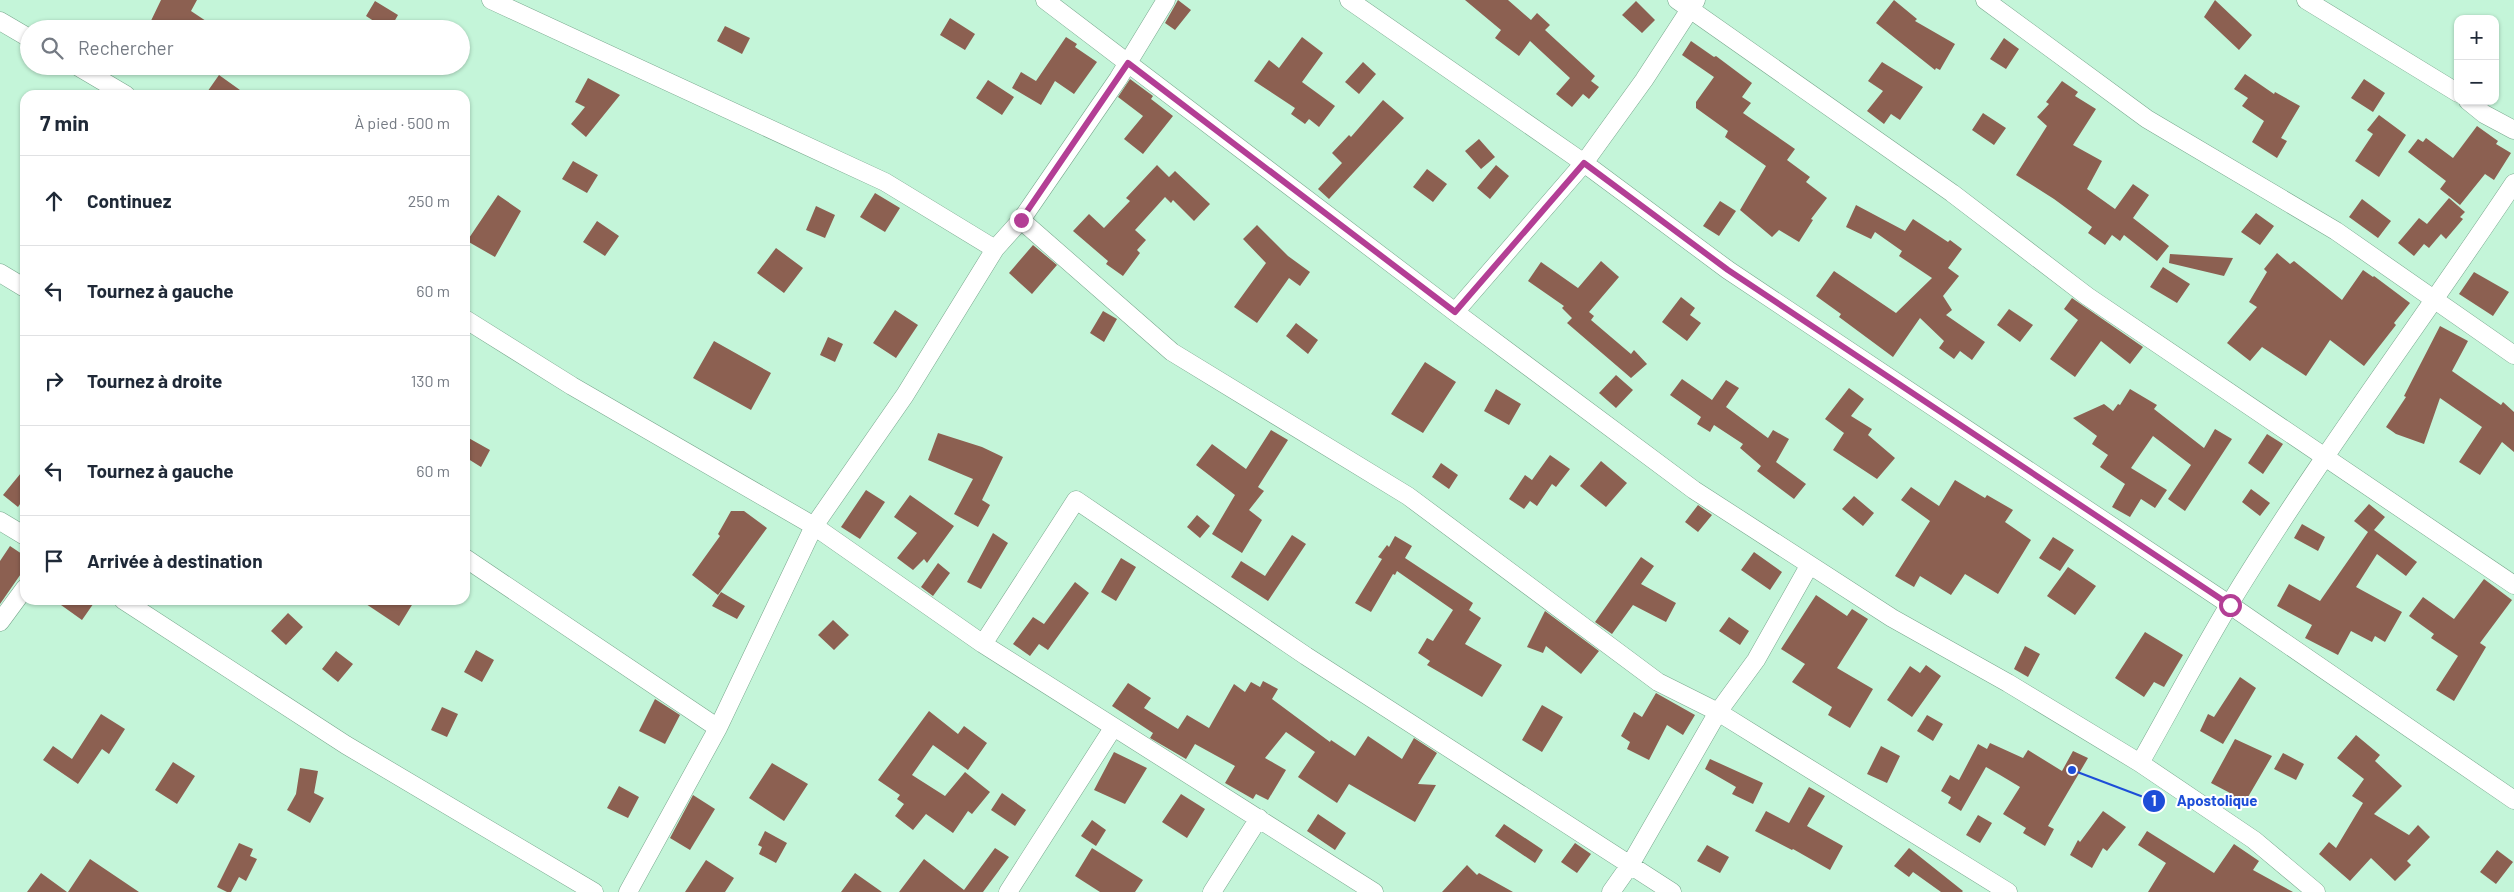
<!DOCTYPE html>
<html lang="fr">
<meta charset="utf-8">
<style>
:root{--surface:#fff;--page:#f6f6f7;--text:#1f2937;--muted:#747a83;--line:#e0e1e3}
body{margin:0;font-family:Barlow,sans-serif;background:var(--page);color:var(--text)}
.controls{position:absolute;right:15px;top:15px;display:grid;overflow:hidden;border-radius:10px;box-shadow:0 1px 4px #0004}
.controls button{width:45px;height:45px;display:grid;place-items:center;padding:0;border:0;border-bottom:1px solid var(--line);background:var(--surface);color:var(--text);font:25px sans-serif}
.stop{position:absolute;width:15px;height:15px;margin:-11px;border:4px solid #b33e95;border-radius:50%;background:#fff}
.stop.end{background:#b33e95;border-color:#fff;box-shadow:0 1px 5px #0008}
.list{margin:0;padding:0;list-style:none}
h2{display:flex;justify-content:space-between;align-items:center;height:65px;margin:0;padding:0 20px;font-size:21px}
h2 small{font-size:16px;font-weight:400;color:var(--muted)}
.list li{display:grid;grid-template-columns:32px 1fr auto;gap:15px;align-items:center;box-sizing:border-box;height:90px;padding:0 20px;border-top:1px solid var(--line)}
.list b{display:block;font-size:19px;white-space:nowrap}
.list em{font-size:16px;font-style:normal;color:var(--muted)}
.icon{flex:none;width:28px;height:28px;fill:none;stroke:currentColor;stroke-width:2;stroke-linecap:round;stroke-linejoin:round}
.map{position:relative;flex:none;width:2514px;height:892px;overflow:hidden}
.search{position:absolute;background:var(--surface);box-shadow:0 1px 4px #0004;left:20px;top:20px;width:450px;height:55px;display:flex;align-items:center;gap:12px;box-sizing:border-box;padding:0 18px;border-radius:28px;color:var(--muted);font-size:19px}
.panel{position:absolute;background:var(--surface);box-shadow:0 1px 4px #0004;left:20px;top:90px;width:450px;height:515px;border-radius:15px}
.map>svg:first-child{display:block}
.building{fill:#8c6051}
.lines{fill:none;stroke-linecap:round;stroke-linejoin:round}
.street-casing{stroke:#78a78d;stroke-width:19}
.street{stroke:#fff;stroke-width:18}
.route{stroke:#b33e95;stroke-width:6}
.leader{fill:none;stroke:#1d4ed8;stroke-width:2}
.callout-dot{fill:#1d4ed8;stroke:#fff;stroke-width:2}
.mark-label{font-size:15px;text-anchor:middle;font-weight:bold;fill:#fff}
.callout-label{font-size:15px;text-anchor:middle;font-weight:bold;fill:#1d4ed8;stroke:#fff;stroke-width:4;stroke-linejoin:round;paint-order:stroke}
</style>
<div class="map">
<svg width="2514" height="892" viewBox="0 0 2514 892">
<rect width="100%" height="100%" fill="#c4f5d9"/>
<!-- building -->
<path class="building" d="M161,0h36l-6,11 27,18h-71z
M1178,0l13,10 -16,20 -10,-7z
M1465,0h43l23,20 6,-7 13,12 -5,5 50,46 -4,5 8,6 -10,12 -6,-5 -11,13 -16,-13 14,-16 -40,-37 -11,15 -24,-18 6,-8z
M1894,0l23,19 -2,2 40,23 -15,26 -4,-2 -1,2 -59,-47z
M2215,0l37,35 -13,15 -35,-33z
M375,1l23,14 -8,14h-4l-20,-13z
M1636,1l19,19 -13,13 -20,-18z
M950,18l25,16 -10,16 -25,-15z
M725,26l25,12 -8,16 -25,-13z
M1066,37l11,7 -2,3 22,15 -23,32 -19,-13 -14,24 -29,-17 9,-16 15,9z
M1302,37l21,16 -21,29 33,24 -16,21 -10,-8 -4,5 -14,-10 4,-6 -41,-27 15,-21 10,8z
M2004,38l15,11 -13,20 -16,-10z
M1691,41l23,16 2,-1 36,27 -10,14 9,6 -8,10 52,36 -8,11 23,17 -4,5 21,16 -16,21 2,1 -14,22 -20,-12 -7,7 -32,-27 26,-44 -41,-29 3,-6 -32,-23v-6l18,-25 -32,-22z
M1363,62l13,12 -17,20 -14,-12z
M1882,62l41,25 -23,33 -9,-6 -7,10 -17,-13 16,-20 -15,-10z
M2245,74l29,20 1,-2 25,14 -19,32 6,3 -10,17 -25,-16 12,-21 -22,-15 6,-8 -14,-9z
M219,75l28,20h-42z
M588,78l32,17 -34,42 -15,-13 14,-17 -10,-5z
M1130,79l23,17 -2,3 22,17 -30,38 -19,-15 19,-23 -25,-19z
M2364,79l21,14 -12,19 -22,-14z
M988,80l26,17 -12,18 -26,-17z
M2062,81l16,11 -3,4 21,13 -23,36 29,16 -15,28 28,20 18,-25 16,11 -16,23 36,28 -12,15 -33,-26 -4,6 -8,-6 -7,10 -17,-12 4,-6 -38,-28 -38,-24 31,-49 -10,-9 12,-13 -3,-2z
M1383,100l21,18 -75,81 -11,-10 24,-26 -10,-10 17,-18 2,2z
M1983,113l23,15 -12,17 -22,-15z
M2379,115l27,20 -27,42 -24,-16 18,-27 -6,-4z
M2477,126l21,15 -2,3 15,9 -17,27 -9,-6 -25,31 -20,-16 6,-8 -38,-29 10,-13 5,3 3,-4 27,20z
M1479,139l16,18 -14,12 -16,-18z
M573,161l25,14 -11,18 -25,-14z
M1157,165l12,12 6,-6 35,33 -16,17 -21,-21 -2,3 -6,-6 -30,33 11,10 -9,10 3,3 -17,23 -17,-12 2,-3 -35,-30 16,-17 15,14 26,-27 -4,-3z
M1496,165l13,11 -19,23 -13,-11z
M1427,169l20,15 -14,18 -20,-15z
M875,193l25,15 -15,24 -25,-15z
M498,195l23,16 -26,46 -28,-16z
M2449,198l16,14 -5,5 3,2 -17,20 -5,-5 -12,14 -5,-4 -10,12 -16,-13 21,-25 8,6z
M2362,199l29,22 -13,17 -29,-21z
M1720,201l16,10 -17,25 -16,-10z
M1856,205l49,26 8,-12 35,23 2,-2 12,9 -14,19 11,8 -16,20 9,14 -6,5 39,27 -13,18 -12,-9 -6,8 -15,-11 5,-7 -24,-23 -27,39 -54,-40 2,-3 -25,-18 18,-25 62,42 36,-35 -33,-22 3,-5 -27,-19 -4,7 -25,-12z
M816,206l19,9 -10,23 -19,-8z
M2256,213l18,13 -14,19 -19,-13z
M597,221l22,15 -14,20 -22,-14z
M1257,225l31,31 22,16 -10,14 -11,-8 -32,45 -23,-16 32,-44 -23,-24z
M1033,245l24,20 -25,29 -23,-21z
M776,248l27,20 -19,25 -27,-20z
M2277,253l13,11 4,-3 48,39 21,-30 10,7 1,-1 36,27 -16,20 2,2 -32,41 -34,-26 -24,36 -44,-29 -12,14 -23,-18 30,-36 -8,-5 18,-30 -3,-3z
M2170,254l63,4 -9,18 -55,-13z
M1601,261l18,16 -30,35 5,4 -3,4 40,34 3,-4 13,14 -16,14 -64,-55 5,-5 -10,-10 2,-2 -36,-25 13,-19 37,26z
M2163,267l27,17 -13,19 -27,-16z
M2474,272l35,20 -16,24 -34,-22z
M1681,297l14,11 -5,7 11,8 -14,18 -25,-19z
M2072,298l71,49 -13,17 -29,-23 -26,36 -25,-18 28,-39 -14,-11z
M2009,309l24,16 -13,17 -23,-17z
M895,310l23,15 -22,33 -23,-15z
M1103,311l14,8 -13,23 -14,-9z
M1296,323l22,17 -10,14 -22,-18z
M2440,326l28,15 -16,30 49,34 2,-3 11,10v40l-12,-10 -22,33 -21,-13 23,-35 -42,-29 -16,46 -28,-10 -10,-7 20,-30 -2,-1z
M828,337l15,7 -8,18 -15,-7z
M714,341l57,32 -20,37 -58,-32z
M1425,362l31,20 -33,51 -32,-19z
M1616,375l17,15 -17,18 -17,-15z
M1682,379l30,21 14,-20 13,8 -13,19 42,31 5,-8 16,9 -13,23 30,22 -12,15 -37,-28 4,-5 -21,-18 3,-4 -29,-19 -4,7 -13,-8 4,-7 -31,-22z
M1849,388l15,11 -13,17 21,13 -4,6 27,23 -18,21 -44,-29 11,-17 -19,-14z
M1496,389l25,15 -12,21 -25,-14z
M2130,389l27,16 -3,4 50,39 11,-19 17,10 -47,72 -17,-12 23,-34 -38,-29 -22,32 36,22 -12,18 -14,-9 -11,18 -18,-10 13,-23 -25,-17 8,-12 -16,-11 5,-8 -24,-18 31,-14 9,7 5,-7 2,1z
M1271,430l17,10 -30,47 6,4 -15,19 13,10 -20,33 -30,-19 23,-39 -39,-30 16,-21 34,25z
M938,433l44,14 21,10 -21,43 8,5 -12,22 -24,-13 19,-35 -45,-19z
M2267,434l16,10 -20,30 -15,-11z
M465,436l25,14 -9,17 -16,-10z
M1550,455l20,14 -14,18 -4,-3 -15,22 -7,-5 -6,8 -15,-10 16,-24 7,5z
M1601,461l26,22 -21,24 -26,-21z
M1441,463l17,12 -9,14 -17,-12z
M25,468v29l-7,10 -15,-12z
M1955,480l30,18 2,-3 26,15 -8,12 26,18 -33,54 -33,-20 -14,21 -31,-19 -6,11 -19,-11 35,-55 -29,-21 10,-13 28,19z
M2251,489l19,14 -10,13 -18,-14z
M866,490l19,12 -25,37 -19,-12z
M910,495l44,31 -27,37 -3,-4 -11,11 -16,-12 20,-25 -23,-16z
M1854,496l20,17 -11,13 -21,-17z
M2369,504l16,13 -11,13 43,32 -11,14 -29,-22 -21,33 46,25 -17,30 -10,-6 -3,6 -21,-11 -13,24 -33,-17 7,-13 -35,-19 12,-22 31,17 48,-69 -14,-11z
M1698,505l14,10 -14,17 -13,-10z
M731,511h13l23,17 -49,67 -26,-20 28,-39 -2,-2z
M1197,515l13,11 -10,12 -13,-11z
M2302,524l23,13 -7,14 -24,-13z
M993,533l15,10 -27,46 -14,-7z
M1292,535l14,9 -38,57 -37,-24 10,-16 24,15z
M1395,536l17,10 -7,12 68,45 -4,7 12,8 -16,26 37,21 -20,32 -55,-32 3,-4 -12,-8 9,-15 6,3 20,-31 -56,-39 -2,4 -2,-1 -22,38 -16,-9 27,-44 -4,-2 9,-12 2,2z
M2053,537l21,13 -14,21 -21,-13z
M10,546l15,10v12l-25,36v-43z
M1754,552l28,20 -12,18 -29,-20z
M1641,557l13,9 -13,18 35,19 -10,19 -33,-17 -21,29 -17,-12z
M1121,558l15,9 -20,34 -15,-9z
M938,563l12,10 -17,23 -12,-9z
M2068,567l28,19 -21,29 -28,-19z
M2484,579l28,21 -32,43 6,4 -32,54 -18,-11 22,-34 -27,-18 3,-4 -25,-18 14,-19 31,22z
M1075,582l14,11 -41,57 -9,-6 -9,12 -17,-12 20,-27 11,7z
M721,592l24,14 -8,13 -25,-13z
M1816,595l31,21 5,-7 16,10 -31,49 36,21 -23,39 -22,-13 4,-8 -40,-25 13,-18 -24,-15z
M54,600h42l-14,20z
M360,600h55l-16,26z
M1545,611l54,40 -18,23 -35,-28 -3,7 -16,-6z
M288,613l15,14 -17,18 -15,-14z
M1729,617l20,14 -9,14 -21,-14z
M833,620l16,15 -15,15 -16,-15z
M2145,632l38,23 -19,32 -10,-5 -10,15 -29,-19z
M2025,646l15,8 -12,23 -14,-8z
M476,650l18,10 -12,22 -18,-10z
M336,651l17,13 -15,18 -16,-13z
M1926,665l15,11 -29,41 -25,-17 23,-34 10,7z
M2240,677l16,11 -33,56 -23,-13 8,-17 6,3z
M1263,681l15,8 -6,10 58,43 1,-2 24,16 13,-20 34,23 12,-21 23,15 -19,31 18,1 -21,37 -66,-38 -12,19 -39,-26 17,-25 -29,-20 -21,26 21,12 -18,30 -12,-6 -3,5 -28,-16 10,-17 -40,-22 -9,15 -36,-21 3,-5 -41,-27 16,-23 23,15 -7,10 34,21 9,-14 22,13 25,-44 11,8 6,-10 9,5z
M1656,693l39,22 -12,20 -16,-10 -18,35 -22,-11 3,-7 -9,-6 13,-24 8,5z
M655,699l25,16 -15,29 -26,-13z
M1542,705l21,12 -21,35 -20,-12z
M442,707l16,7 -11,23 -16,-7z
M929,711l29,23 6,-8 23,17 -19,27 -35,-25 -21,30 33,21 20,-24 25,20 -18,22 -4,-3 -15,22 -27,-19 -13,16 -18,-14 9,-12 -7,-5 3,-4 -22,-15z
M101,714l24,15 -16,25 -7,-5 -24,35 -35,-24 10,-14 19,13z
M1927,715l16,9 -10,17 -16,-10z
M2356,735l24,20 -5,6 27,25 -28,28 35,21 9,-10 12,12 -23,24 4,4 -16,16 -24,-23 -21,23 -31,-27 10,-12 7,6 27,-45 -11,-7 12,-17 -27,-21z
M2235,739l37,17 -31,53 -15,-9 4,-7 -19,-10z
M1990,743l33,15 5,-8 34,21 11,-20 15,7 -40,68 6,3 -9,17 -22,-13 3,-5 -23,-14 17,-27 -20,-12 -14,-8 -25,44 -13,-8 3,-6 -10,-6 9,-16 9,5 19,-36 9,5z
M1881,746l19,10 -13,27 -20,-9z
M1114,752l33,16 -22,36 -31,-14z
M2283,753l21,11 -8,16 -22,-11z
M1710,759l53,24 -10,21 -21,-10 4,-7 -31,-18z
M173,762l22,14 -18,28 -22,-14z
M772,763l36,21 -24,37 -35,-23z
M300,768l18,3 -4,22 10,5 -14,25 -23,-13 9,-16z
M619,786l20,11 -11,21 -21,-10z
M1809,787l16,9 -18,30 36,20 -13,24 -37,-21 -1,1 -37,-19 11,-20 23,12z
M1002,793l24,17 -11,16 -24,-16z
M1181,794l24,15 -18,29 -25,-16z
M693,795l22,14 -25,41 -20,-12z
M2103,811l23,16 -19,24 -4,-3 -11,20 -22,-13 8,-15 2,2z
M1318,814l28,19 -11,17 -28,-19z
M1978,815l14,8 -12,20 -14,-8z
M1092,820l14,10 -10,16 -15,-10z
M1504,824l39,26 -8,13 -40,-27z
M765,831l22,12 -11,20 -17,-9 3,-7 -4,-2z
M2147,831l67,42 20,-29 25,17 -6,9 40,22h-145l18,-29 -28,-18z
M239,843l14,6 -3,7 7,3 -11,22 -7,-4 -8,15h-4l-10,-5z
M1575,843l16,11 -14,19 -16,-11z
M1707,845l22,12 -9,16 -23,-12z
M995,848l14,9 -26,35h-84l25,-33 40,31z
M1092,848l51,32 -8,12h-35l-25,-16z
M1909,848l54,43 -1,1h-21l-28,-20 -4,5 -15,-11z
M2497,850l16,12 -17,22 -16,-12z
M90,859l49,33h-71z
M706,860l28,18 -9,14h-40z
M1467,865l10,10 2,-2 34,19h-71z
M41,873l26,19h-40z
M855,873l27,19h-41z"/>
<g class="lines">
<!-- street casing -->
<g class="street-casing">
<path id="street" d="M491,0l394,182 110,67
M1045,0l410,312 239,178 198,128 116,65 132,80 114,77 62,52
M1349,0l235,163 144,107 502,335 284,195
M1677,0l275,193 135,103 427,289
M1985,0l162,119 189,112 178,124
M2306,0l152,93
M0,21l29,17
M77,66l49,29
M2468,101l16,13 30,16
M1021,220l151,132 236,144 250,186 60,30 290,180
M0,273l25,15
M1455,312l129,-149 60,-83 52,-80
M465,319l107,67 242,140 169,118 391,248
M0,521l25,15
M465,558l253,170
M123,600l223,145 248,147
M0,622l25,-34
M983,644l93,-144 230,156 366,236
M2140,763c30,-53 58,-106 89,-158 88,-145 191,-281 285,-422
M628,892l90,-164 96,-202 91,-131 90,-146 26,-29 97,-141 48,-79
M1008,892l105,-164
M1212,892l47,-74
M1611,892l19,-27 88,-153 38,-52 53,-94"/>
</g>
<!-- street -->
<use href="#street" class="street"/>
</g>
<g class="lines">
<!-- route -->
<path class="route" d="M1021,220l107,-157 327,249 129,-149 144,107 502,335"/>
</g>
<!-- callouts -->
<path class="leader" d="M2072 770L2154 801"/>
<g class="callout-dot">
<circle cx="2072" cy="770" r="5"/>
<circle cx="2154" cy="801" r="12"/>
</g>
<g class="mark-label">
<text x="2154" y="806">1</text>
</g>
<g class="callout-label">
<text x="2217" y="806">Apostolique</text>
</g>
</svg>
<div class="controls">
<button>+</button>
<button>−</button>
</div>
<div class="stop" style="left:2230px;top:605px"></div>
<div class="stop end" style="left:1021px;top:220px"></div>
<div class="search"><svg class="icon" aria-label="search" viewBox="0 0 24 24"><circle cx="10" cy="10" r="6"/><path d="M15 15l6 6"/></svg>Rechercher</div>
<section class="panel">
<h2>7 min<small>À pied · 500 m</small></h2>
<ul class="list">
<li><svg class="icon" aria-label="ahead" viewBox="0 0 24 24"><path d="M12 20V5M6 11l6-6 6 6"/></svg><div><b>Continuez</b></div><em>250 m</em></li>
<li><svg class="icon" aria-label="left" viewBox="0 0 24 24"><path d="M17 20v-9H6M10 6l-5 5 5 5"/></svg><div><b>Tournez à gauche</b></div><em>60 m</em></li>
<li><svg class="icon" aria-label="right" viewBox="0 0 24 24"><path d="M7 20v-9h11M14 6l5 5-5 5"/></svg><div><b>Tournez à droite</b></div><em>130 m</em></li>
<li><svg class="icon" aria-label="left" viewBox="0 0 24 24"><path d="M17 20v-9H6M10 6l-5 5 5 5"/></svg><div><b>Tournez à gauche</b></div><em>60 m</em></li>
<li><svg class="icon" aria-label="arrive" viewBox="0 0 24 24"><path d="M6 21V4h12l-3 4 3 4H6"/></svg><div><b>Arrivée à destination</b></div></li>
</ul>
</section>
</div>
